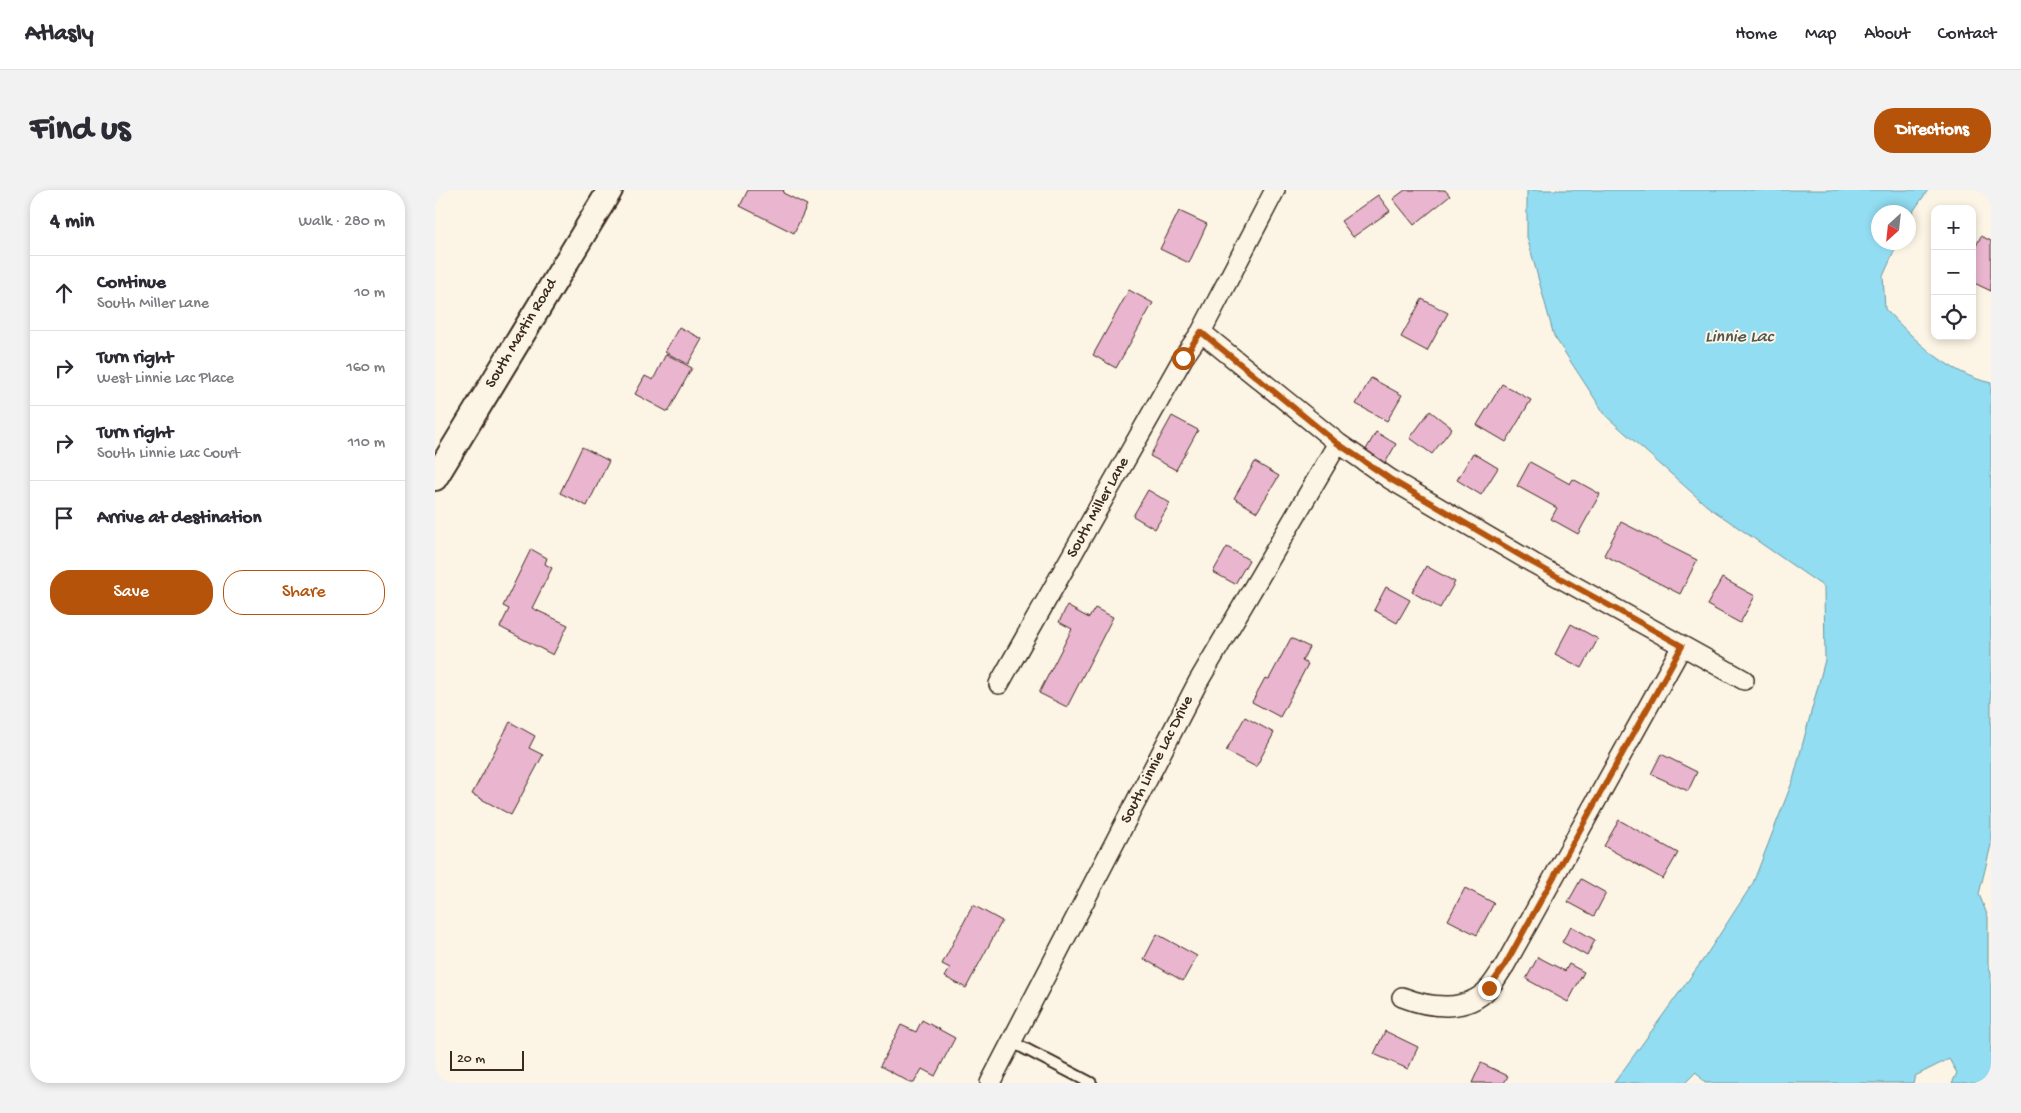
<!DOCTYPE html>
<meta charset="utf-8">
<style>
:root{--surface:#fff;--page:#f2f2f3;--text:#2b2b33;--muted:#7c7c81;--line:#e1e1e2;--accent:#b45309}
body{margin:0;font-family:"Gochi Hand",sans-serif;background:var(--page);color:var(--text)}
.controls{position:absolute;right:15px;top:15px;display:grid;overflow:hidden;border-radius:10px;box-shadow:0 2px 8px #0003}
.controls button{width:45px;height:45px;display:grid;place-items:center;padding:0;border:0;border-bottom:1px solid var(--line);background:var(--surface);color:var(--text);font:25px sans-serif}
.compass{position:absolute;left:1436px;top:15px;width:45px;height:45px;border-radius:50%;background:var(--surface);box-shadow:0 2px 8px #0003;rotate:207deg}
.scale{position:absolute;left:15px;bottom:12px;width:74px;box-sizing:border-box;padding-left:5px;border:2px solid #3b2a1e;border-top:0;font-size:14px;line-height:18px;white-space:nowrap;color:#3b2a1e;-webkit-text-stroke:4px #fcf5e5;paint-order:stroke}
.stop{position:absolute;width:15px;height:15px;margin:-11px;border:4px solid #b45309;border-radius:50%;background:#fff}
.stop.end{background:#b45309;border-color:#fff;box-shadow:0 1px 5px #0008}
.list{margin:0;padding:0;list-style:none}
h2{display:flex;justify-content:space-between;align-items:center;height:65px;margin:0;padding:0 20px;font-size:21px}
h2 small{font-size:16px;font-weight:400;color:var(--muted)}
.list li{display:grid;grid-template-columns:32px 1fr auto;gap:15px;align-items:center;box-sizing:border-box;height:75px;padding:0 20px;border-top:1px solid var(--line)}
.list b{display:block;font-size:19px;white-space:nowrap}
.list p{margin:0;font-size:16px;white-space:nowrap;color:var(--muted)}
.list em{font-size:16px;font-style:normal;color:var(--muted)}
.actions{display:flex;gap:10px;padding:15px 20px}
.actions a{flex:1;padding:11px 0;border:1px solid var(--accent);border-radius:20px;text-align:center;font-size:18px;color:var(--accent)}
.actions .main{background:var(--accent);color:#fff}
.icon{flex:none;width:28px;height:28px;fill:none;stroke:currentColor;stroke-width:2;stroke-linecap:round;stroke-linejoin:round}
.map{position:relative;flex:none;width:1556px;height:893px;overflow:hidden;border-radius:20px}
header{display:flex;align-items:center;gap:30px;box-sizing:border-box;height:70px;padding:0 25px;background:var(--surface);border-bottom:1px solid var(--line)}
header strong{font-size:24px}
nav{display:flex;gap:28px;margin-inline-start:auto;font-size:18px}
.intro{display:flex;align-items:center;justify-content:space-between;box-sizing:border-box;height:120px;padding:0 30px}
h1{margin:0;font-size:35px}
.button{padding:12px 22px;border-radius:20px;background:var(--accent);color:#fff;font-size:18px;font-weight:700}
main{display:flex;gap:30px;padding:0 30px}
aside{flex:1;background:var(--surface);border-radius:20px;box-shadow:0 2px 8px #0003}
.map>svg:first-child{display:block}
.water{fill:#92ddf2;stroke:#6f959d}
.building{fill:#eab5cf;stroke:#3b2a1e}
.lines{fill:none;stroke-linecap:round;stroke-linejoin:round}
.service-casing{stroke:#3b2a1e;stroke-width:14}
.minor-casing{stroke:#3b2a1e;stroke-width:22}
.tertiary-casing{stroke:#3b2a1e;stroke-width:28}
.service{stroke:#fcf5e5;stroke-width:10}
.minor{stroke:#fcf5e5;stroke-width:19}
.tertiary{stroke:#fcf5e5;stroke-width:24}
.route{stroke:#b45309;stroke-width:6}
.labels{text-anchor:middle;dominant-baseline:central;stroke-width:4;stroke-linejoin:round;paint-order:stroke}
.street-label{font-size:16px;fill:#3b2a1e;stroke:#fcf5e5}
.water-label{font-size:18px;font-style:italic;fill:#515753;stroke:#fcf5e5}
</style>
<header>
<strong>Atlasly</strong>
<nav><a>Home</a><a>Map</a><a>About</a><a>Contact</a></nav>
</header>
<div class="intro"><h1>Find us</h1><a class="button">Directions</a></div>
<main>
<aside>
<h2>4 min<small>Walk · 280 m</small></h2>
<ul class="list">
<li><svg class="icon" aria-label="ahead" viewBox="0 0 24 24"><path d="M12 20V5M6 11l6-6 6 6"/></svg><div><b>Continue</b><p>South Miller Lane</p></div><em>10 m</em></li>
<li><svg class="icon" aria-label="right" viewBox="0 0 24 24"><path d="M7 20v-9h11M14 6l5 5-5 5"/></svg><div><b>Turn right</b><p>West Linnie Lac Place</p></div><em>160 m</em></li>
<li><svg class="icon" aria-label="right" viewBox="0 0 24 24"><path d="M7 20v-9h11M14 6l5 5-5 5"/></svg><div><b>Turn right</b><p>South Linnie Lac Court</p></div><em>110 m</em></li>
<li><svg class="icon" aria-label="arrive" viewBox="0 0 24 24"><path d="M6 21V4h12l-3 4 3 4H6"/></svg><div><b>Arrive at destination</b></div></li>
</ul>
<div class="actions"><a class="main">Save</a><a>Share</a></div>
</aside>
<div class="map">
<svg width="1556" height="893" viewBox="0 0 1556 893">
<rect width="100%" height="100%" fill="#fcf5e5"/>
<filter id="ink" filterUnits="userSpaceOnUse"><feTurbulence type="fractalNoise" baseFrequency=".02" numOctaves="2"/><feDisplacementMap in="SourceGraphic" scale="10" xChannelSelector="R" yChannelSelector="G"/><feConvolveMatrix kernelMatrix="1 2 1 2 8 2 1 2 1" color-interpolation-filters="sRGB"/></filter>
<g filter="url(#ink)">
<!-- water -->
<path class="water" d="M1092,0h401l-14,20 -5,10v-8h-30v30l19,1 -15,33 2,33c30,31 62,64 106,74v462l-12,49 9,23v47l3,10v109h-39l5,-10 -8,-14 -34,17 -2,7h-208l-9,-11 -11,11h-71l91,-126 48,-74 40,-103 32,-120 -1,-73 -117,-81 -101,-90 -52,-80 -27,-99z"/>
<!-- building -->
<path class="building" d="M313,0h36l-1,3 24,12 -13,28 -54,-27z
M970,0h40l5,6 -36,29 -21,-26z
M943,5l12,16 -37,26 -12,-16z
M744,21l28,13 -18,39 -29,-14z
M1546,46l10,5v50l-19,-9v-28z
M694,100l24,13 -37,65 -23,-13z
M987,109l26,14 -21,38 -26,-14z
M244,137l23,12 -14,25 -23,-12z
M231,164l26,14 -24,44 -33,-18 10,-18 8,4z
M936,188l31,17 -15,26 -31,-17z
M1067,194l29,16 -25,42 -29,-17z
M995,221l22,17 -20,26 -22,-16z
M737,226l26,14 -22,40 -26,-14z
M941,242l20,12 -12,21 -20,-12z
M147,257l27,14 -22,45 -27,-13z
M1038,263l25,15 -17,27 -24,-15z
M820,272l24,14 -22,36 -23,-14z
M1095,272l40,22 3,-5 27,15 -22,40 -27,-15 6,-11 -40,-22z
M713,300l22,13 -15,26 -22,-13z
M1186,332l76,38 -17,34 -76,-39z
M792,357l22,13 -14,24 -22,-12z
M96,359l16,9 -2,6 7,4 -20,40 36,17 -15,30 -53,-28 9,-18 -6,-3z
M991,376l29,16 -15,26 -28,-16z
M1287,388l33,18 -15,27 -33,-18z
M951,397l24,13 -13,23 -23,-13z
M632,416l22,12 6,-10 18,9 -46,90 -28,-14 33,-64 -13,-7z
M1136,434l27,15 -16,29 -27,-14z
M856,448l18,9 -7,14 6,3 -28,53 -28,-15 13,-24 4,1z
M810,527l29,16 -18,34 -30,-16z
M75,532l25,14 -6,12 14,7 -32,60 -39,-21z
M1226,564l36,18 -9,19 -37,-17z
M1184,630l59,33 -15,26 -59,-33z
M1146,689l25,14 -12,23 -26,-14z
M1030,698l29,15 -17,32 -29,-15z
M538,715l29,16 -36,67 -21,-11 5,-9 -8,-4z
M1136,736l24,14 -8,16 -25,-14z
M722,744l40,22 -14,25 -39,-22z
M1103,767l27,14 4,-7 15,8 -16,30 -42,-23z
M487,830l33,18 -20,38 -13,-7 -8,14h-3l-31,-17 21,-41 15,7z
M950,841l33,16 -10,22 -34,-15z
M1046,873l27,13 -4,7h-32z"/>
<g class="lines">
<!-- service casing -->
<g class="service-casing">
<path id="service" d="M577,852l79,41"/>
</g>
<!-- minor casing -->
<g class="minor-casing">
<path id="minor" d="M766,142l137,111 52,36 143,84 211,117
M564,494l184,-326 18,-26 74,-142
M967,807c28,11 65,16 87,-9 6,-7 11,-16 16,-23l177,-319
M555,893l208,-401 140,-239"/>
</g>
<!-- tertiary casing -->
<g class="tertiary-casing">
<path id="tertiary" d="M0,288l175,-288"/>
</g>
<!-- service -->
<use href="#service" class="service"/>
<!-- minor -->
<use href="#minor" class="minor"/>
<!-- tertiary -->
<use href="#tertiary" class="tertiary"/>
</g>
</g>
<g class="lines" filter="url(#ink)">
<!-- route -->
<path class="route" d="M748,168l18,-26 136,111 53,36 143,84 149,83 -177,319 -16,23"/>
</g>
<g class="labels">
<!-- street labels -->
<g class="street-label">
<text transform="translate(87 144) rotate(-59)">South Martin Road</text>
<text transform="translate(664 318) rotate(-61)">South Miller Lane</text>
<text transform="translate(723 570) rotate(-63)">South Linnie Lac Drive</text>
</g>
<!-- water labels -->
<g class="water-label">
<text x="1304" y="147">Linnie Lac</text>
</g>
</g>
</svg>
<div class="controls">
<button>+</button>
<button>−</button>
<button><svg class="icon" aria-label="locate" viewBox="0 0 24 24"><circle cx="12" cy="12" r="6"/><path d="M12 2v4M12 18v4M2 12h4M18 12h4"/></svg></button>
</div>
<svg class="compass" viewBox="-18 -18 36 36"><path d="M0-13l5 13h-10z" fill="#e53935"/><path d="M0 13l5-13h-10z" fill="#7c7c81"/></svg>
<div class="scale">20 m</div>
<div class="stop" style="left:748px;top:168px"></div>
<div class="stop end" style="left:1054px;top:798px"></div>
</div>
</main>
